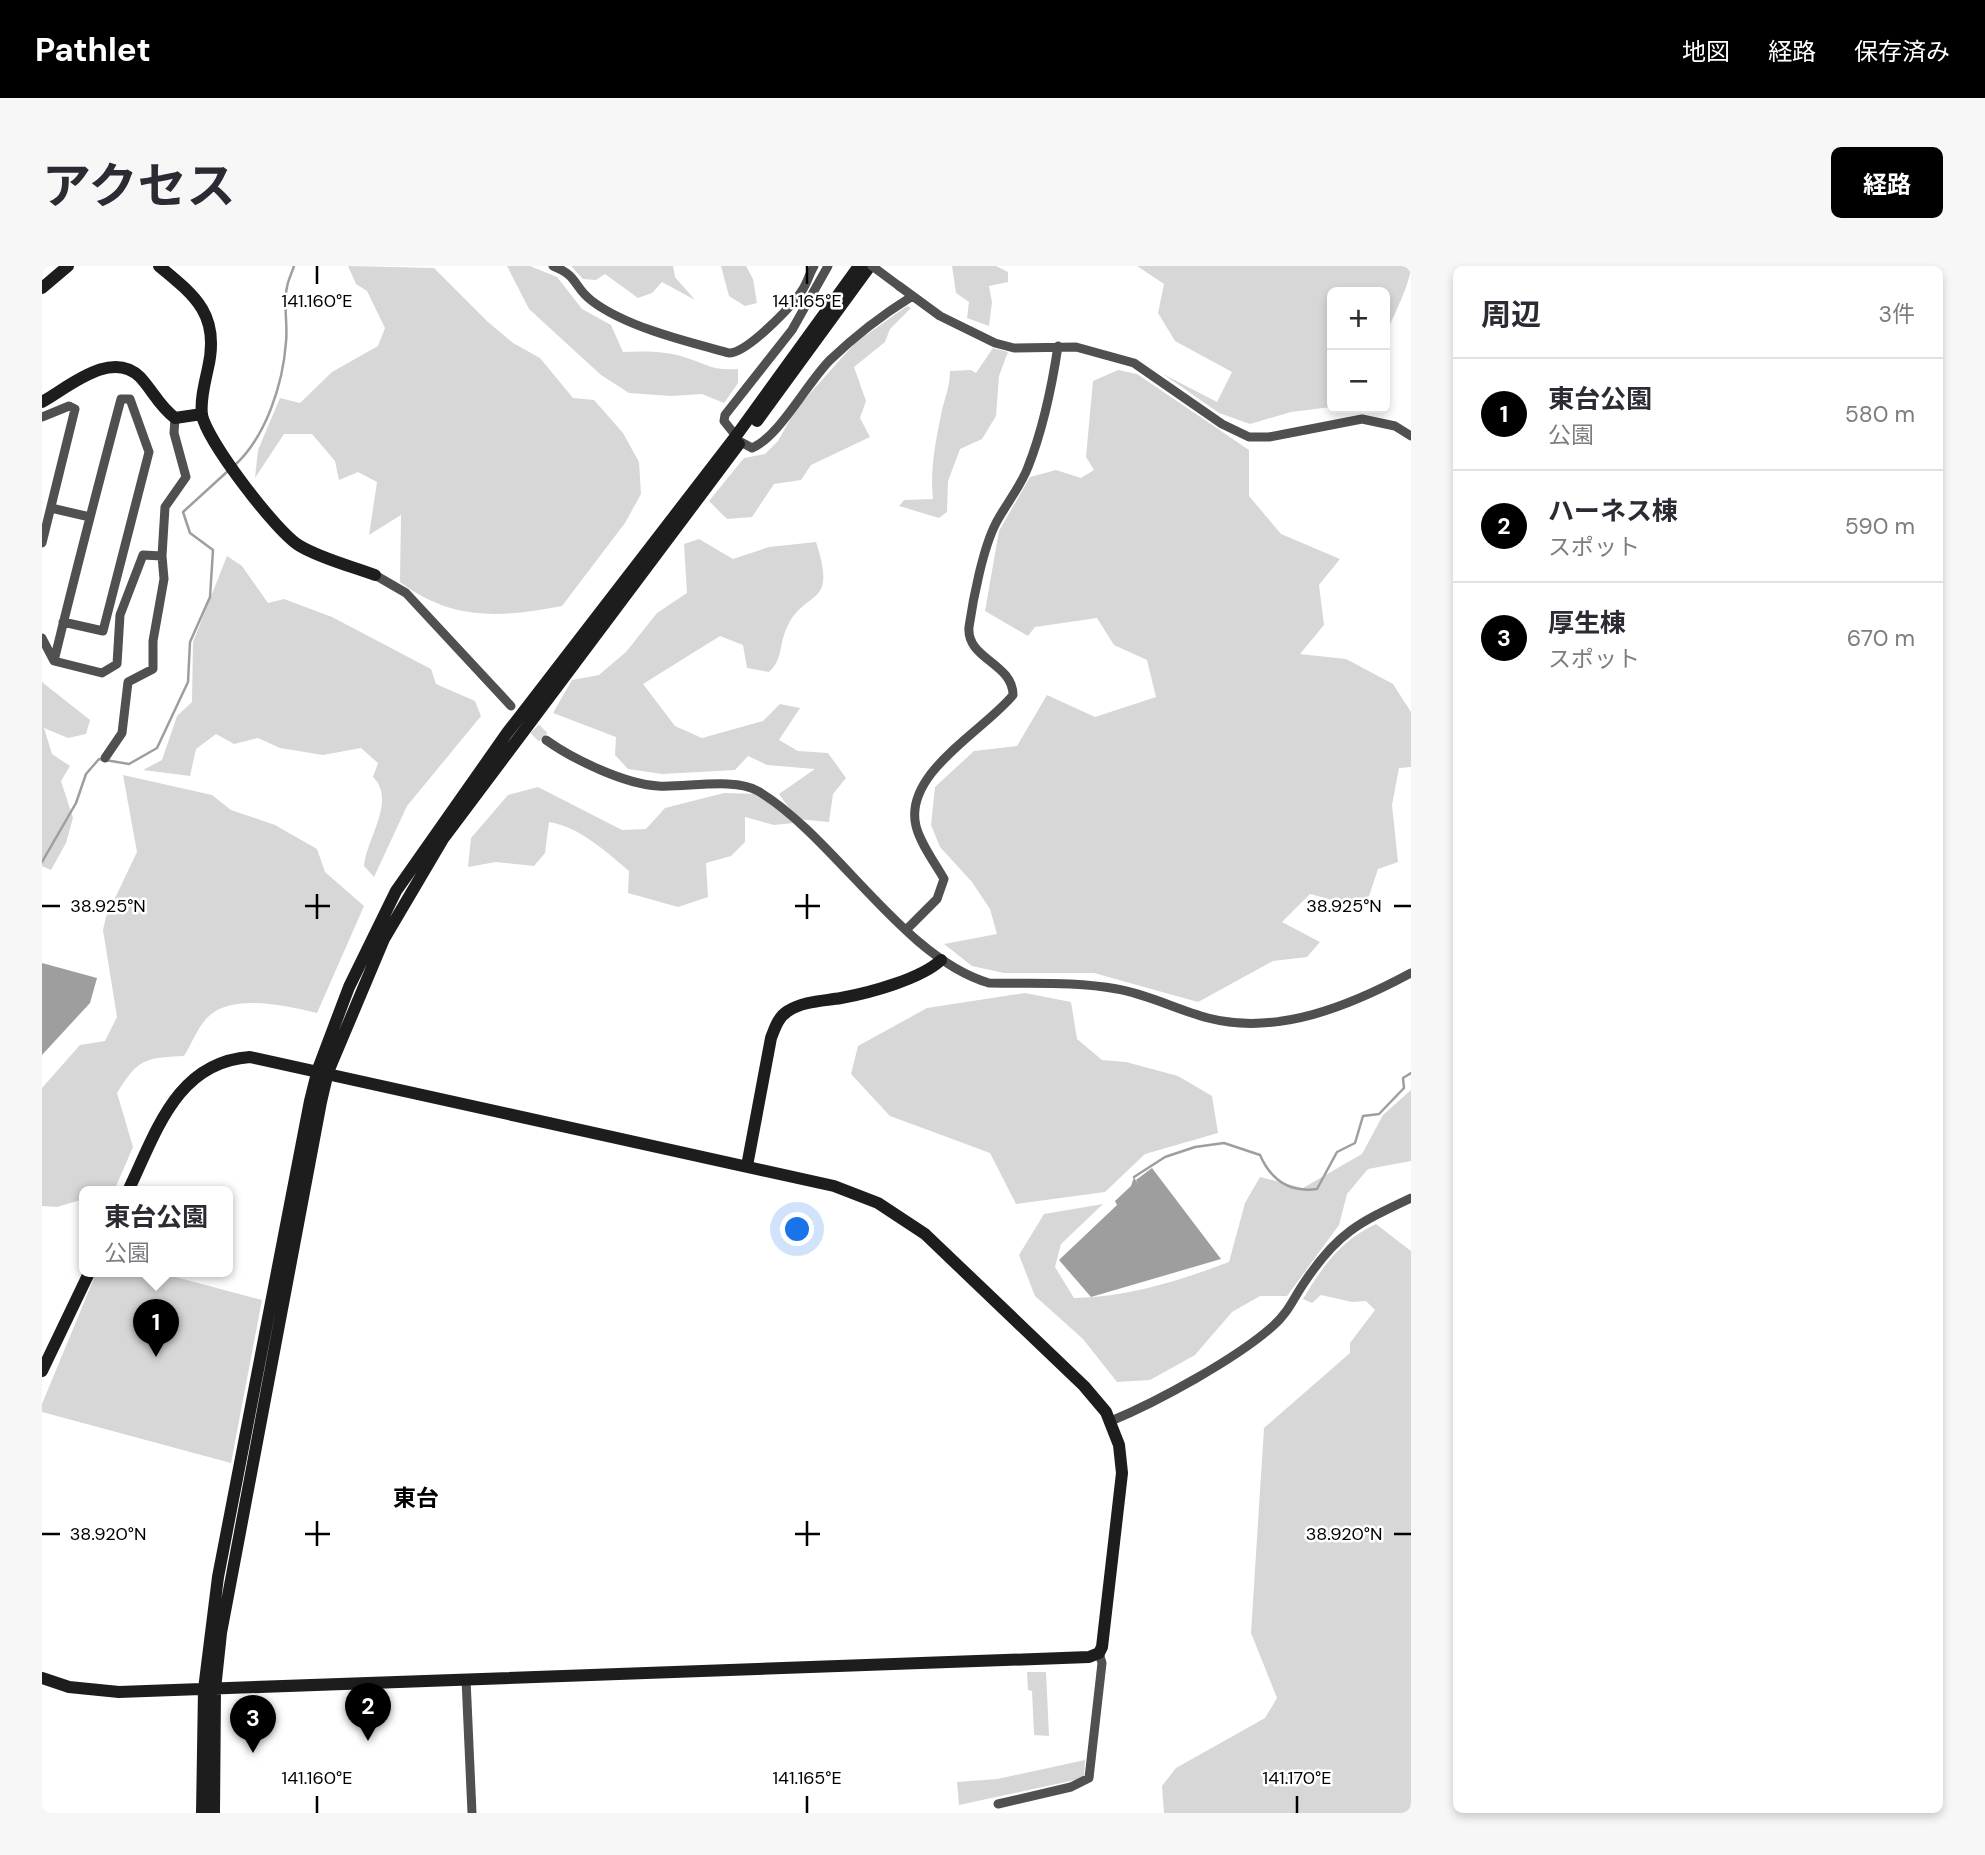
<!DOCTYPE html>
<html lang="ja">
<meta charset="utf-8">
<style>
:root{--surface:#fff;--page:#f7f7f7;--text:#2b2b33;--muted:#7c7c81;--line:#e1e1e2;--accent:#000}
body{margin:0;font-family:"DM Sans","Noto Sans JP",sans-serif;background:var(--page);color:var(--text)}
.controls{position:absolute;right:21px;top:21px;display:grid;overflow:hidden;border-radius:10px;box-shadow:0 4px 10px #0003}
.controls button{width:63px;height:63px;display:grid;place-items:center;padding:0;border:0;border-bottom:2px solid var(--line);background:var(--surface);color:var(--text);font:35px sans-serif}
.you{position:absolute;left:756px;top:964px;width:24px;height:24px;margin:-18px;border:5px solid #fff;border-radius:50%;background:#1a73e8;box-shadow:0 0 0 10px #1a73e833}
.badge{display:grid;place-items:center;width:46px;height:46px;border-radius:50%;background:var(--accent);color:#fff;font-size:23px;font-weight:700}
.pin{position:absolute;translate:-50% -58px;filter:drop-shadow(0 2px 4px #0008)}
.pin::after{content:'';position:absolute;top:37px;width:24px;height:21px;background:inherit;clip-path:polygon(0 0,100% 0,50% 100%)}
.popup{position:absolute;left:37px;top:920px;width:154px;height:91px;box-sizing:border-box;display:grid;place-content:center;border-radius:10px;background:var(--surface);filter:drop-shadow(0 2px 5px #0005);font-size:23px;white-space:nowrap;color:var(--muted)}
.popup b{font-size:26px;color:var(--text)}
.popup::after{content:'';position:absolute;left:50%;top:100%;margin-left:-14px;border:14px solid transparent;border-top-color:var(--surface)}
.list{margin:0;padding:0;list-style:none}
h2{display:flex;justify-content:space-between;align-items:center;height:91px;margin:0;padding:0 28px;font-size:30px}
h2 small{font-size:23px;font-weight:400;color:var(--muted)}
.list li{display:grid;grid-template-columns:46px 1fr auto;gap:21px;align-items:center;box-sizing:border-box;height:112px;padding:0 28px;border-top:2px solid var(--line)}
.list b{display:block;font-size:26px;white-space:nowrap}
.list p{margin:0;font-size:23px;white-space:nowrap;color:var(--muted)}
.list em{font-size:23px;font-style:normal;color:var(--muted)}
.map{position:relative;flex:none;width:1369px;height:1547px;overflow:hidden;border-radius:10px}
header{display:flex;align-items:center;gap:42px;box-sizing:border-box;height:98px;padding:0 35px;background:var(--accent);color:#fff}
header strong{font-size:33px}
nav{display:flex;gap:38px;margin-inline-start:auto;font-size:24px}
.intro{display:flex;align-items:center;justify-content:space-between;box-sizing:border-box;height:168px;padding:0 42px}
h1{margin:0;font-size:49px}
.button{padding:18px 32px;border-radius:10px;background:var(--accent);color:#fff;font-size:24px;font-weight:700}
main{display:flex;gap:42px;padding:0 42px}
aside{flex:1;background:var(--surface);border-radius:10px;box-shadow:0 4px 10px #0003}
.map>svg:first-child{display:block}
.green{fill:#d7d7d7}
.water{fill:#9e9e9e}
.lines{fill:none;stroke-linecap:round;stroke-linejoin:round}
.stream{stroke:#9e9e9e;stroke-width:2.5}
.secondary-tunnel{stroke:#d9d9d9;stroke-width:12;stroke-dasharray:12 6;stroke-linecap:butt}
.street{stroke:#505050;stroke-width:9}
.secondary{stroke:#1d1d1d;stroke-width:12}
.street-bridge{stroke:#505050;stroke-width:9}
.ticks{fill:none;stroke:#000;stroke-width:2.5}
.labels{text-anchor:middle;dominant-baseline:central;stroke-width:5;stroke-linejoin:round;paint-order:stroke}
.quarter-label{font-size:23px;font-weight:bold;fill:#000;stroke:#fff}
.ticks-label{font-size:18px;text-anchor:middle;fill:#000;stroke:#fff;stroke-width:5;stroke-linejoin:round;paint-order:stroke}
</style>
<header>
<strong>Pathlet</strong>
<nav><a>地図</a><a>経路</a><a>保存済み</a></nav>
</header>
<div class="intro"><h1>アクセス</h1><a class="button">経路</a></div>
<main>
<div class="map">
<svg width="1369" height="1547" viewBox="0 0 1369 1547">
<rect width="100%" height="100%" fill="#fff"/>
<!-- green -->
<path class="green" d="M306,0l86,2 54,54 25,21 27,15 33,40 21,2 29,33 16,29 2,32 -16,29 -63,83c-61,12 -110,15 -162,-24l1,-67 -32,20 8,-53 -19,-10 -19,8 -4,-19 -23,-27h-28l-29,44 3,-28 22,-52 20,5 32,-31 46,-26 7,-18 -18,-37 -11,-7z
M465,0h23l27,11 25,32 29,16 12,27c22,-1 46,-1 67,7 23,8 22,11 48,10v14l-14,20 -22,-9 -31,2 -42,-3 -28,-18 -72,-66z
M529,0h102l2,11 20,23 -33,-18 -10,11 -14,5 -33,-24 -9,6 -13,-1z
M679,0h25l7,13 4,24 -12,3 -16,-10z
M910,0h44l12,6v10l-19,4 3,16 -3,24 -22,-8 2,-16 -13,-9z
M1095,0h274v3c-4,22 -15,40 -23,61l-3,1v-39h-53l-1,115 -40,5 -41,12 -31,-11 -56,-39 54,28 15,-30 -57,-31 -17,-28 6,-29z
M865,40l4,2 -21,21 -5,13 -31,25 12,34 -6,17 10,19 -59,28 -10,15 -27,4 -22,33 -25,2 -18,-18 35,-43 21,-4 13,-13 18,-32 59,-66z
M951,82l15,4 -9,24 -3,40 -14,23 -22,10 -12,32 -1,31 -8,6 -40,-12 5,-6 29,-1c-3,-29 2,-55 8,-84 3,-16 9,-27 9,-44l21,-1 5,3z
M1076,104l19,4 112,76v46l32,38 59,25 -21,26 5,40 -24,29 46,5 47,25 18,28v55l-12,1 -7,37 6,57 -20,7 -9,27 -14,10 -45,-12 -28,28 38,20 -13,15 -34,4 -75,41 -104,-29h-90l-32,-7 -28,-22 53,-10 -7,-25 -18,-27 -32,-35 -9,-22 4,-38 39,-36 43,-5 30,-51 48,22 61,-20 -9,-37 -33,-15 -17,-27 -62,9 -7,9 -43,-25 14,-80 31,-54 26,-7 25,8 13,-8 -8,-13 7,-76z
M657,273l34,20 36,-12 47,-5c23,70 -14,44 -31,90 -6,17 -3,28 -16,40l-22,-4 -4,-23 -23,-9 -77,48 32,42 27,12 61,-17 17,-17 20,4 -21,32 19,11 30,2 18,25 -13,16 -4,28 -32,-3 -18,-25 36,-25 -48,-4 -19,-9 -13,14 -73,4 -34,-5 -13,-14 1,-18 -63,-24 19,-33 27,-5 27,-23 31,-39 30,-20 -3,-49z
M185,290l15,10 26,37 16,-4 48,18 99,52 5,15 39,17 6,15 -74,90 -33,71 -10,-11c2,-27 33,-66 9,-89l5,-14 -17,-15 -38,7 -43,-7 -22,-10 -24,6 -18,-10 -20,15 -6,27 -47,-6 19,-10 15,-44 15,-14 1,-60z
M0,416l48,38 -4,14 -18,4 -24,-10 8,26 18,12 -9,15 12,37 -7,25 -15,27 -9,-4z
M81,509l89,20 19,15 44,15 42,24 8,23 39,34 -47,107c-30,-7 -87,-21 -111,6 -9,10 -15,26 -22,37 -40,2 -46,3 -67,37l16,54 -19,44h-30v8l-27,8 -15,-1v-118l38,-43 25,-4 12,-24 -14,-87 3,-13 31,-65z
M496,521l84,43 24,-1 19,-21 59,-15 36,1 34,29 -20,2 -29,-8v25l-14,14 -25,7 2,34 -30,10 -50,-14 1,-22c-24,-20 -49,-44 -80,-49l-4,31 -11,13 -38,-4 -28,5 3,-29 37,-43z
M983,727l46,9 6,37 25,21 24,2 52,14 34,20 6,37 -73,21 -40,38 -89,12 -26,-51 -100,-37 -39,-42 7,-28 69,-38z
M1369,824v71l-43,8 -21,25 -8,31 -52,71h-27l-28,16 -37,43 -45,25 -33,2 -34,-43 -48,-43 -16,-41 25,-41 59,-10 -42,40 -6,23 19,31c54,-1 105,-17 155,-36l16,-59 15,-26 43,11 59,-34 21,-39z
M1334,958l35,27v562h-247l-2,-27 14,-18 89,-50 12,-20 -26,-65 13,-205 86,-75v-10l25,-33 -9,-9 -14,1 -31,-7 -9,8 -9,-4c19,-32 38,-59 73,-75z
M55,1005h56l109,29 -31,163 -189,-51v-8z
M985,1406h19l3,64 -15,-1 -2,-44 -4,-1z
M1043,1494l-1,18 -125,27 -2,-23 40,-3z"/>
<!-- water -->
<path class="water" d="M0,697l55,15 -7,25 -48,52z
M1110,902l69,91 -130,38 -32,-37 58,-55 -2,-4 16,-15 3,-9 5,9 -3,-6z"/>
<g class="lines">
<!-- stream -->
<path class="stream" d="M192,200c32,-29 49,-82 52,-124 2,-18 -3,-38 1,-55 1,-7 5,-14 7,-21
M0,596l34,-59 10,-29 13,-15 30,5 28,-16 31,-66 2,-40 20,-45 3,-47 -23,-17 -7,-21 46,-42
M1092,911l31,-20 30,-10 29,-4 36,12c11,25 29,38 57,34l20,-37 18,-9 8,-27 16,-2 25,-26 -1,-10 8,-5"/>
<!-- secondary-tunnel -->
<path class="secondary-tunnel" d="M480,450l24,24"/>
<!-- street -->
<path class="street" d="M511,0c26,10 20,21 39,35 34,26 96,41 137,52 18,0 62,-46 72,-61 6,-8 8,-18 13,-26
M857,20l41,30 55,27 19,5 62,-1 58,16 88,61 27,13h20l93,-18 33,7 16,10
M0,151l27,-11 6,3 -33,134
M694,170l-12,-15 1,-6 67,-85 36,-64
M699,176l11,6c27,-11 55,-65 78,-88 25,-24 52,-45 81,-63
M9,242l39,9
M333,309l31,18 105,113
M0,372l12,23 48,12 15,-9 3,-49 23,-60 19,1 3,-49 21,-30 -12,-44 1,-15
M12,395c21,-87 44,-175 67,-262h9l19,53 -46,179 -40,-9
M504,474c28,20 79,44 112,46 26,2 77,-9 100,5 78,47 145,167 231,192 42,1 86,-2 128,6 30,5 61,21 91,29 69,18 142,-12 203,-45
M63,492l17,-25 6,-51 25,-13v-28l11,-62 -2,-23
M865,663l30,-30 7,-20c-9,-16 -24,-36 -28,-53 -13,-53 69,-96 97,-131 0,-32 -47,-36 -44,-68 4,-28 14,-79 27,-104 10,-19 25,-37 32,-56 15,-38 24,-81 30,-121
M1069,1155c46,-19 125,-62 162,-95 15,-13 20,-27 31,-43 33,-50 54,-60 107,-85
M424,1413l6,134
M956,1538l73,-17 18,-9 13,-115 -3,-10"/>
<!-- secondary -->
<path class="secondary" d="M117,0c38,31 61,50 49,102 -3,14 -8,32 -6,47 5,26 75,118 98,131 22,13 51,20 75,29
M0,22l26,-22
M0,136c27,-15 69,-53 98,-25 13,14 19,29 35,41l27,-4
M715,155l113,-155
M705,900l24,-128c4,-10 7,-21 17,-27 15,-10 36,-10 53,-13 28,-5 80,-19 100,-38
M0,1105l48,-100
M0,1412l27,9 50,5 970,-35 10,-4 3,-6 20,-174 -3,-28 -13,-33 -22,-26 -159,-152 -47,-31 -44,-17 -584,-129c-74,5 -94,76 -122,134
M160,1547l2,-124 14,-112 92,-476 8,-32 31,-82 47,-96 111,-158 229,-297 123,-170
M172,1547l1,-124 6,-56 100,-531 7,-30 56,-133 59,-100 296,-395"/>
<!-- street-bridge -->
<path class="street-bridge" d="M830,0l27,20"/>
</g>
<!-- ticks -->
<path class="ticks" d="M275,0v18M765,0v18M275,628v25M765,628v25M0,640h18M263,640h25M753,640h25M1352,640h17M275,1255v25M765,1255v25M0,1268h18M263,1268h25M753,1268h25M1352,1268h17M275,1530v17M765,1530v17M1255,1530v17"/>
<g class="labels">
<!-- quarter labels -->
<g class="quarter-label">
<text x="374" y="1232">東台</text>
</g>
</g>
<g class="ticks-label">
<text x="275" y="41">141.160°E</text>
<text x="765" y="41">141.165°E</text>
<text x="66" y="646">38.925°N</text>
<text x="1302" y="646">38.925°N</text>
<text x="66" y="1274">38.920°N</text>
<text x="1302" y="1274">38.920°N</text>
<text x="275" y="1518">141.160°E</text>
<text x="765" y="1518">141.165°E</text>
<text x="1255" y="1518">141.170°E</text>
</g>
</svg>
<div class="controls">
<button>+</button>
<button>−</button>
</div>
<div class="you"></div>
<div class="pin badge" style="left:114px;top:1091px">1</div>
<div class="popup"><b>東台公園</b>公園</div>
<div class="pin badge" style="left:326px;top:1475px">2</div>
<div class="pin badge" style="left:211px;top:1487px">3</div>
</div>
<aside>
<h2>周辺<small>3件</small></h2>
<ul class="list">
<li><span class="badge">1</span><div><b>東台公園</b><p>公園</p></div><em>580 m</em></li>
<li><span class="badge">2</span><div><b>ハーネス棟</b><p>スポット</p></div><em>590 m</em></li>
<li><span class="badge">3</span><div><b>厚生棟</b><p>スポット</p></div><em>670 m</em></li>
</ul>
</aside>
</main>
